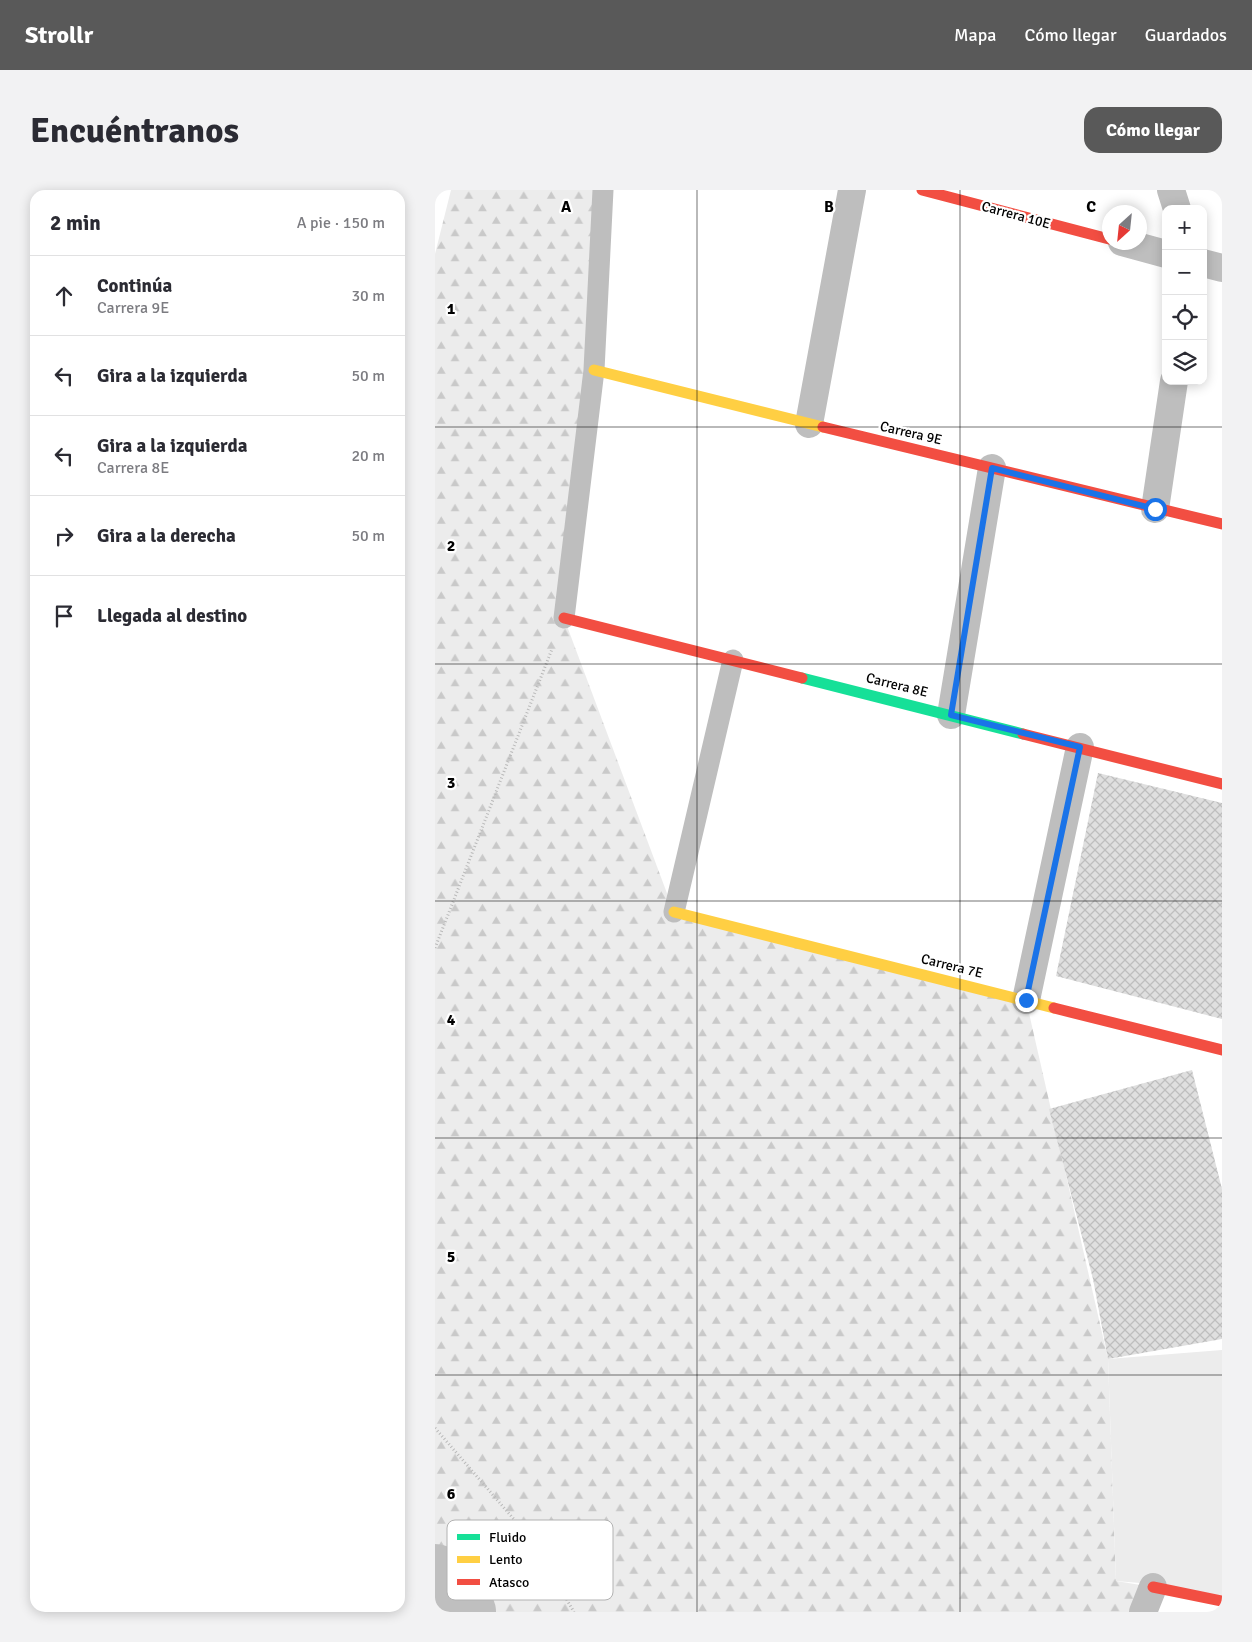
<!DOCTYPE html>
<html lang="es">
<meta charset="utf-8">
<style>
:root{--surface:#fff;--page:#f2f2f3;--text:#2b2b33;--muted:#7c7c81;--line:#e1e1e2;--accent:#595959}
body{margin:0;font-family:Signika,sans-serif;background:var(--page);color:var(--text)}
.controls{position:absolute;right:15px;top:15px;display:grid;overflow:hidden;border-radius:10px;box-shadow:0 2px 12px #0003}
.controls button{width:45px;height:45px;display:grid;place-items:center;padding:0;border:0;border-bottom:1px solid var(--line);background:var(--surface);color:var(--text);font:25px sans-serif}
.compass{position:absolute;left:667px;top:15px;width:45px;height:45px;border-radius:50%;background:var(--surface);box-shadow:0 2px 12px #0003;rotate:207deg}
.stop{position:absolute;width:15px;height:15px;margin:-11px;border:4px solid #1a73e8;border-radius:50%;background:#fff}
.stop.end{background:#1a73e8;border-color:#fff;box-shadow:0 1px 5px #0008}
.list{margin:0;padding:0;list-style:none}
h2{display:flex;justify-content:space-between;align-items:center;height:65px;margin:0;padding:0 20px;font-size:21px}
h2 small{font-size:16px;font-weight:400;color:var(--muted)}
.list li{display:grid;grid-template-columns:32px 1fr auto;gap:15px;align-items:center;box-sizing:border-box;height:80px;padding:0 20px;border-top:1px solid var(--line)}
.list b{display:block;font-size:19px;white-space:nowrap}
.list p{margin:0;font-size:16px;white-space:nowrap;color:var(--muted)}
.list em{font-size:16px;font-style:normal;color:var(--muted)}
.icon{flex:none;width:28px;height:28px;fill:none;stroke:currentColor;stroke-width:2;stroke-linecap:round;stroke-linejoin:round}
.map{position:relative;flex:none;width:787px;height:1422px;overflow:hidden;border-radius:15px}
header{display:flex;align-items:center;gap:30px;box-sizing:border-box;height:70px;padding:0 25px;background:var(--accent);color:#fff}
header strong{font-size:24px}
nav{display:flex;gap:28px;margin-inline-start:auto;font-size:18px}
.intro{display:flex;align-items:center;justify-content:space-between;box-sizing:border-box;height:120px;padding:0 30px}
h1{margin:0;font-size:35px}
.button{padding:12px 22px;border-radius:15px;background:var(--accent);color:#fff;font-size:18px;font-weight:700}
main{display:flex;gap:30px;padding:0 30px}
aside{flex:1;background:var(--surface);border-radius:15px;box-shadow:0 2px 12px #0003}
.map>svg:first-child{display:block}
.forest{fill:url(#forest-firs)}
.green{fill:#ececec}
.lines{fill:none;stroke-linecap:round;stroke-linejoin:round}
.river{stroke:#bfbfbf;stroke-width:66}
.building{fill:url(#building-cross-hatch)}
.path{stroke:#b9b9b9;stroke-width:3;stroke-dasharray:1 2.5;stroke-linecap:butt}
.lane{stroke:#bebebe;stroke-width:21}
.street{stroke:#bebebe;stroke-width:28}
.fast{stroke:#16e098;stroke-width:11}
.slow{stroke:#ffcf43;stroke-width:11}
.jam{stroke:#f24e42;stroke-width:11}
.route{stroke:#1a73e8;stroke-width:6}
.grid{fill:none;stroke:#000;stroke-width:1;stroke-opacity:0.55}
.labels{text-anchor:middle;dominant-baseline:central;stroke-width:4.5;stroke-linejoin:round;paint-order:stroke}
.street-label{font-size:14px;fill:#000;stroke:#fff}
.key{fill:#fff;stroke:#b2b2b2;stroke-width:1}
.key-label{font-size:14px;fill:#000}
.grid-label{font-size:16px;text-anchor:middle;font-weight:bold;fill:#000;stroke:#fff;stroke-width:4.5;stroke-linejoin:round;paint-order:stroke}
</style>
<header>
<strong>Strollr</strong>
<nav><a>Mapa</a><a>Cómo llegar</a><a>Guardados</a></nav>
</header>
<div class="intro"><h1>Encuéntranos</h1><a class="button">Cómo llegar</a></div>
<main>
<aside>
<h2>2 min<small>A pie · 150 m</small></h2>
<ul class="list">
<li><svg class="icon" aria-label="ahead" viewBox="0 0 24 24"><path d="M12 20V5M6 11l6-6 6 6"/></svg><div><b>Continúa</b><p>Carrera 9E</p></div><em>30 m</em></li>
<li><svg class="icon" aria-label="left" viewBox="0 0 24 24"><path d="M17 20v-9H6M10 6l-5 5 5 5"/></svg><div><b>Gira a la izquierda</b></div><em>50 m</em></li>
<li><svg class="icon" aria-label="left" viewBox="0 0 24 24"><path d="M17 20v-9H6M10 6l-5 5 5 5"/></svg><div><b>Gira a la izquierda</b><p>Carrera 8E</p></div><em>20 m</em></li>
<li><svg class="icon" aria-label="right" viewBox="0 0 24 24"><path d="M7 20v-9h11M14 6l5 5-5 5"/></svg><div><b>Gira a la derecha</b></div><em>50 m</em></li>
<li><svg class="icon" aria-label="arrive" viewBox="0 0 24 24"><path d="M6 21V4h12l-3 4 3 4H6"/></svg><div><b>Llegada al destino</b></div></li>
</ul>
</aside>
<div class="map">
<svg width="787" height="1422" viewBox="0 0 787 1422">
<defs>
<pattern id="forest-firs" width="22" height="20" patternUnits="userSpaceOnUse" patternTransform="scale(1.25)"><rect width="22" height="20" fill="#ececec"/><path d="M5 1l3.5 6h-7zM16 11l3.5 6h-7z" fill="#c9c9c9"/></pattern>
<pattern id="building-cross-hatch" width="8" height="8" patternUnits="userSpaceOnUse" patternTransform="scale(1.25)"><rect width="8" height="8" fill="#dfdfdf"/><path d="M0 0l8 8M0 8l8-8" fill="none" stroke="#bebebe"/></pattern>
</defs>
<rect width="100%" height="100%" fill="#fff"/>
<!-- forest -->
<path class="forest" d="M16,0h152l-39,428 110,294 352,88 82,359 8,222 37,6 -10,25h-680l-17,-25 -11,-10v-1323z"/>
<!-- green -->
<path class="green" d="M787,1160v249l-70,-15 -36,-3 -8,-222z"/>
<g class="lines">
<!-- river -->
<path class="river" d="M0,1387l11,10 17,25"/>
</g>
<!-- building -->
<path class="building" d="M663,583l124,30v216l-166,-43z
M757,880l30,119v150l-114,20 -15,-80 -44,-170z"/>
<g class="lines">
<!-- path -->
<path class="path" d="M0,758l117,-299
M0,1238l96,111 43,73"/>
<!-- lane -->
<path class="lane" d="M129,428l30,-248 9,-180
M239,722l59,-252"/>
<!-- street -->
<path class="street" d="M736,0l6,19
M687,52l44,12
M768,73l19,5
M374,234l43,-234
M720,319l19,-128
M516,525l41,-247
M591,810l54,-253
M708,1422l10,-25"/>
<!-- fast -->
<path class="fast" d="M367,488l221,56"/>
<!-- slow -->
<path class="slow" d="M159,180l229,57
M239,722l380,96"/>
<!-- jam -->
<path class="jam" d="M487,0l187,49
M388,237l399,97
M129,428l238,60
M588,544l199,50
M619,818l168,42
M718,1397l69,14"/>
</g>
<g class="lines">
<!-- route -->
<path class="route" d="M591,810l54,-253 -129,-32 41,-247 163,41"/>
</g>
<!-- grid -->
<path class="grid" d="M262,0v1422M525,0v1422M0,237h787M0,474h787M0,711h787M0,948h787M0,1185h787"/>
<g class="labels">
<!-- street labels -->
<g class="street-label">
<text transform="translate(581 25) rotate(15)">Carrera 10E</text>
<text transform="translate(476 243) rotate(13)">Carrera 9E</text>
<text transform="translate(462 495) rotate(14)">Carrera 8E</text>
<text transform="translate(517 776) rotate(14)">Carrera 7E</text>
</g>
</g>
<!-- legend -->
<rect x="12" y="1330" width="166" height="80" rx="8" class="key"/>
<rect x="22" y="1344" width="23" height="6" fill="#16e098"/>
<rect x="22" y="1366" width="23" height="7" fill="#ffcf43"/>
<rect x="22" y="1389" width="23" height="6" fill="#f24e42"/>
<g class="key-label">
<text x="54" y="1352">Fluido</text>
<text x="54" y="1374">Lento</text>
<text x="54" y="1397">Atasco</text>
</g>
<g class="grid-label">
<text x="131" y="22">A</text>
<text x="394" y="22">B</text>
<text x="656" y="22">C</text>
<text x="16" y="124">1</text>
<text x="16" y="361">2</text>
<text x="16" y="598">3</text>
<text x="16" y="835">4</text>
<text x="16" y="1072">5</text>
<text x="16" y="1309">6</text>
</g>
</svg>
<div class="controls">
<button>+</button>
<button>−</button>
<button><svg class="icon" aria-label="locate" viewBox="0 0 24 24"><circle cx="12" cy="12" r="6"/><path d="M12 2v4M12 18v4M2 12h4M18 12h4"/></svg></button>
<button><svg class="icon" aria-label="layers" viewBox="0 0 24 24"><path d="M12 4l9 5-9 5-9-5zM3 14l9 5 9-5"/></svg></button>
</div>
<svg class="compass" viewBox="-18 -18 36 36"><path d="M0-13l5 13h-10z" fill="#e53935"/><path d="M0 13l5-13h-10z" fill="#7c7c81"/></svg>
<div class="stop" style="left:720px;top:319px"></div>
<div class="stop end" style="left:591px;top:810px"></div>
</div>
</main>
